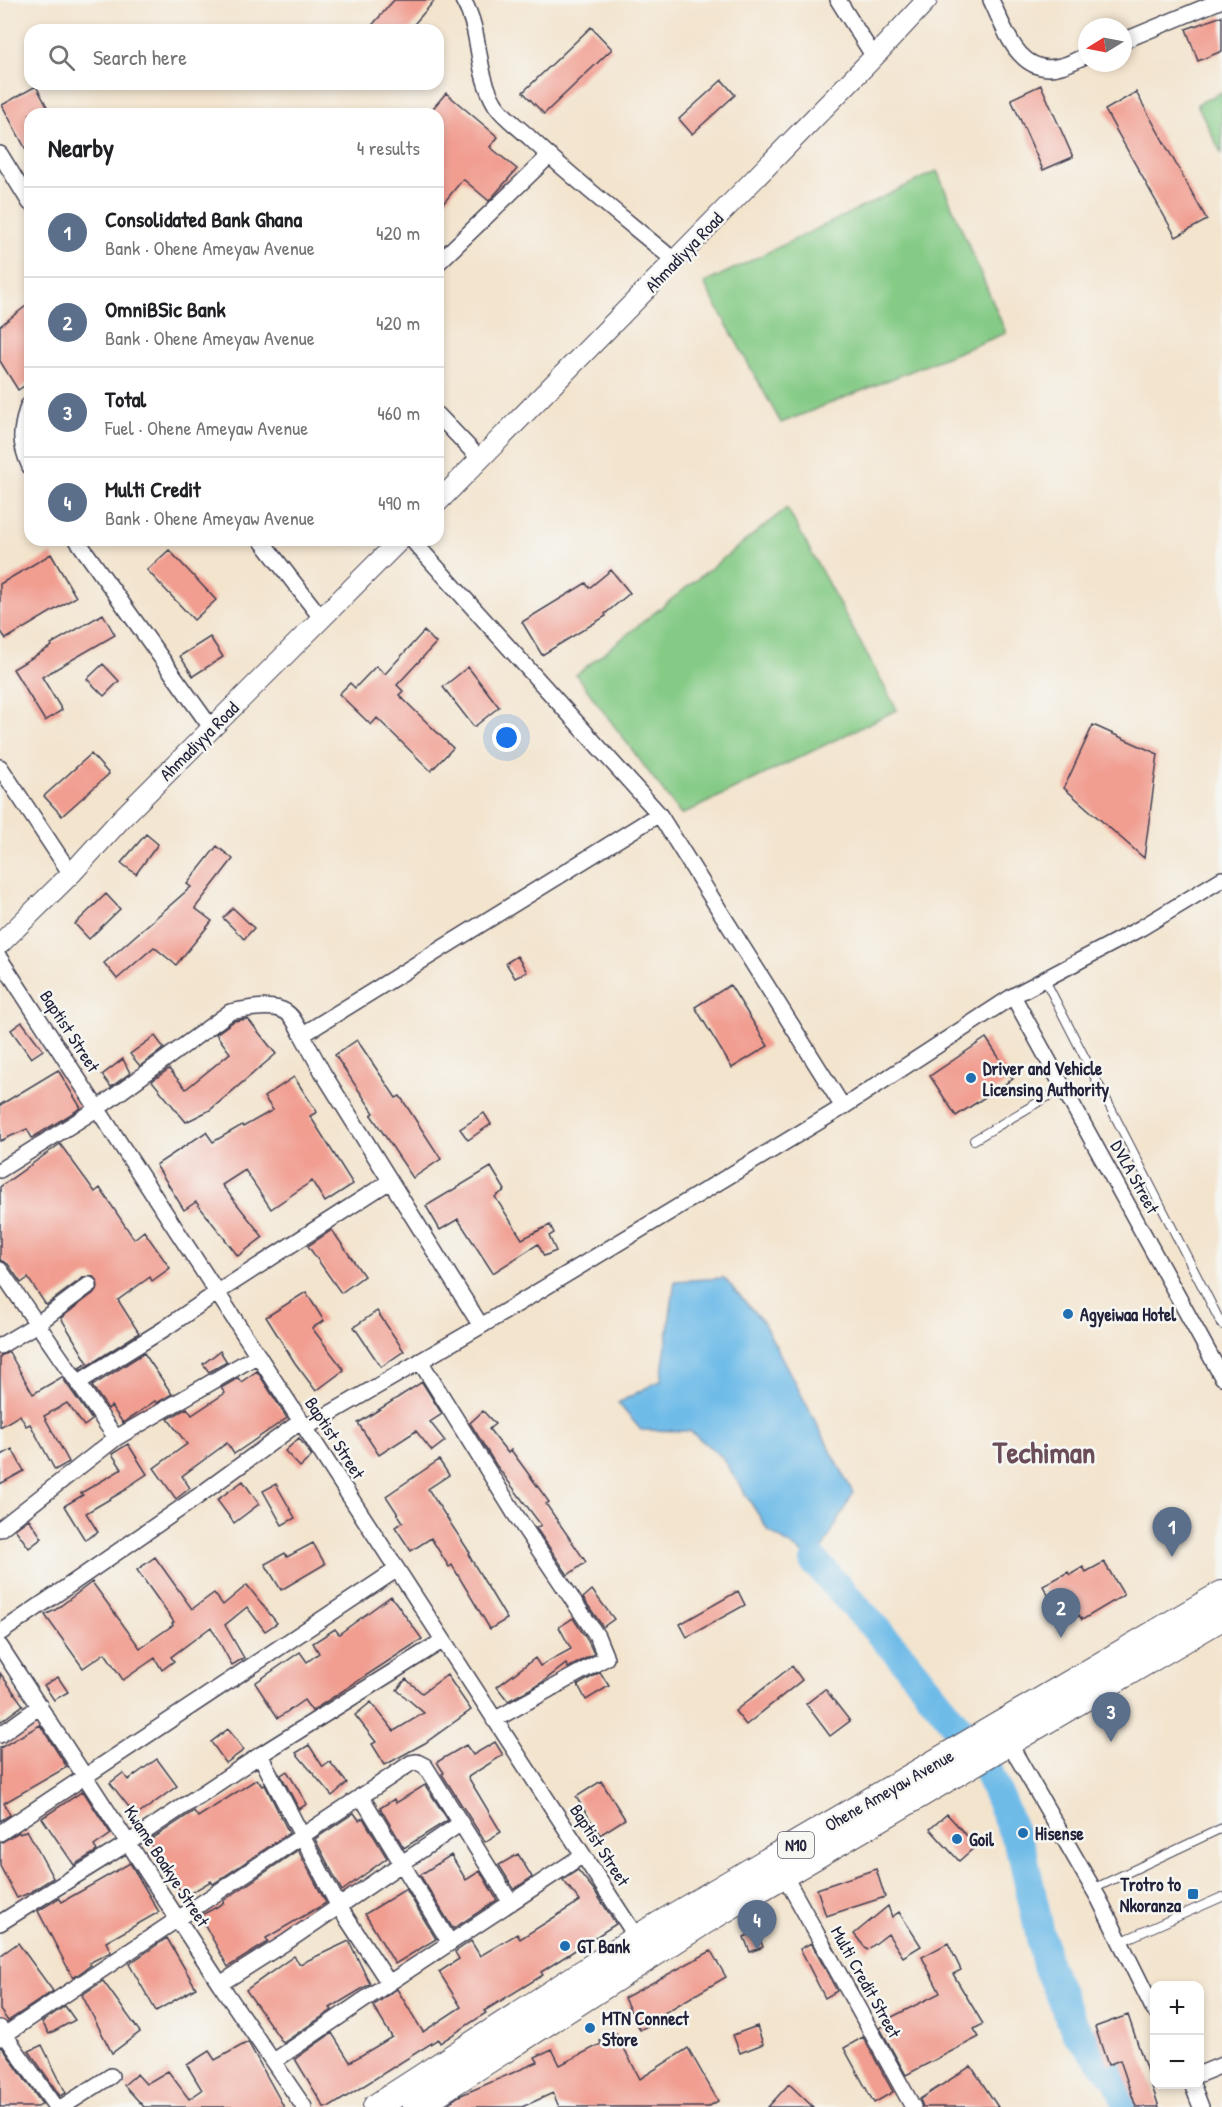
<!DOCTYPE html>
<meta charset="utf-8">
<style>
:root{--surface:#fff;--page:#f6f6f6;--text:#202124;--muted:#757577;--line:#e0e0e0;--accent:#d93025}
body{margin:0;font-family:"Patrick Hand",sans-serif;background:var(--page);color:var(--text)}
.controls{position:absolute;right:18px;bottom:18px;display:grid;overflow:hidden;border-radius:12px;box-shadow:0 3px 9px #0003}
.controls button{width:54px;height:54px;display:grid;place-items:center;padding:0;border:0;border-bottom:2px solid var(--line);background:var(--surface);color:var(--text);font:30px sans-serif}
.compass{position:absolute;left:1078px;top:18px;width:54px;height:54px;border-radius:50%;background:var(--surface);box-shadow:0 3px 9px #0003;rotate:260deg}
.you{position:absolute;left:507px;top:738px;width:21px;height:21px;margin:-15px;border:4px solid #fff;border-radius:50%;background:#1a73e8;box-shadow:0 0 0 9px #1a73e833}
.badge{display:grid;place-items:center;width:39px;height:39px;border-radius:50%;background:var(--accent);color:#fff;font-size:20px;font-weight:700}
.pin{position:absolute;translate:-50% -50px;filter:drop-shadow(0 2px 3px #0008)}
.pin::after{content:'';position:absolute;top:32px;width:21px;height:18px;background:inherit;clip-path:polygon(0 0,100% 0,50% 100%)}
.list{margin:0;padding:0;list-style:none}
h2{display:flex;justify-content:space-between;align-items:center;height:78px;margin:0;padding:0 24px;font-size:26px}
h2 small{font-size:20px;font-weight:400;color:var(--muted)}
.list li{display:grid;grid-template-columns:39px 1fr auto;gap:18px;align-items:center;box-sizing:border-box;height:90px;padding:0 24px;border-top:2px solid var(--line)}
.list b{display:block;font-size:22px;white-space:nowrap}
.list p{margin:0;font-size:20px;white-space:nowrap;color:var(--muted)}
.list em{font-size:20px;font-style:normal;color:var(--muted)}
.icon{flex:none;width:33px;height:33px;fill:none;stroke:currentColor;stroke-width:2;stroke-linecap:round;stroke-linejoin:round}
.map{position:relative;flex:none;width:1222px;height:2107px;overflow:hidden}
.search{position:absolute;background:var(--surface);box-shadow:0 3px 9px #0003;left:24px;top:24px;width:420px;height:66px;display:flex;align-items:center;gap:15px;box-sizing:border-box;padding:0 21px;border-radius:18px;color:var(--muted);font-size:22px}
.panel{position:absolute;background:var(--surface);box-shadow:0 3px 9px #0003;left:24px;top:108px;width:420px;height:438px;border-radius:18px}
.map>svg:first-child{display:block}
.green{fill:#85cb86;stroke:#547660;stroke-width:1.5}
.water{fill:#6ebbe8;stroke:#486e92;stroke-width:1.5}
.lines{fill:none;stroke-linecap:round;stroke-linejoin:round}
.river{stroke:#6ebbe8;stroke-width:30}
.building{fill:#f19e91}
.service-casing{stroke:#413f51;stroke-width:10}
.minor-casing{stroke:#413f51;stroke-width:18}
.tertiary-casing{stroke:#413f51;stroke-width:22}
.trunk-casing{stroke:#413f51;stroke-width:28}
.service{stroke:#fff;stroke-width:8}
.minor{stroke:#fff;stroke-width:15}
.tertiary{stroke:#fff;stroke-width:20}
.trunk{stroke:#fff;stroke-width:26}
.poi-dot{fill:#1f6fb2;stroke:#f6f6f2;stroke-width:2}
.labels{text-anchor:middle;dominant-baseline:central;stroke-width:5;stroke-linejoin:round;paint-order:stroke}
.shield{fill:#f6f6f2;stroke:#626272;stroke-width:1.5}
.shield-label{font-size:16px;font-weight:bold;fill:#22223b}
.street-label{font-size:18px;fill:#22223b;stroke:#f6f6f2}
.poi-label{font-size:18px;font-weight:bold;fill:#22223b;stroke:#f6f6f2;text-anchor:start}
.town-label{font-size:30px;font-weight:bold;fill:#6a4d59;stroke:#f6f6f2}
</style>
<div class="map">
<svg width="1222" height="2107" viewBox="0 0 1222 2107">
<rect width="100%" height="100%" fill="#f6f6f2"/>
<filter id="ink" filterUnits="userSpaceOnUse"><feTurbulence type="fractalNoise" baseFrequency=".0167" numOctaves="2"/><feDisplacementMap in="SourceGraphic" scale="12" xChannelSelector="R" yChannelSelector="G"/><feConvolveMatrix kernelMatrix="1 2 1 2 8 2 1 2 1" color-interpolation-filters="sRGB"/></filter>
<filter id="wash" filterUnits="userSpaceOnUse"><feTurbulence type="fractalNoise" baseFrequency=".008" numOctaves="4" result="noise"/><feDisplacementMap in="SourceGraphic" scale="24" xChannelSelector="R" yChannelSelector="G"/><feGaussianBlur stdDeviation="1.35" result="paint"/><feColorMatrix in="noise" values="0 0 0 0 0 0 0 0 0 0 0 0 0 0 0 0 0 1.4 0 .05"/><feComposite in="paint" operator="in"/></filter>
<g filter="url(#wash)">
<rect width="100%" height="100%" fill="#f3e4ce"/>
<!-- green -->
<path class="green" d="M1222,92v63l-25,-51z
M937,171l69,162 -225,90 -77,-140z
M787,508l110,202 -216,105 -105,-140z"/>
<!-- water -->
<path class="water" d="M724,1278l39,44 90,171 -38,69 -47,-32 -46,-73 -32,-26 -49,-1 -23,-27 43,-23 14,-99z"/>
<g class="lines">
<!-- river -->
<path class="river" d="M815,1562l89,98 56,70
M988,1771l35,85 24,110 29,65 42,48 10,28"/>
</g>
<g id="blocks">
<!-- building -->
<path class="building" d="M394,0h41l-26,30h-41z
M1222,16v35l-24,10 -12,-32z
M591,27l21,22 -68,65 -21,-22z
M722,80l13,15 -43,39 -13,-15z
M1041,85l32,72 -30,13 -32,-71z
M36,86l15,28h-21v43l-28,-52z
M1136,92l71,128 -31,17 -71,-127z
M446,93l52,44 -8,10 27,22 -28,32 -26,-22 -25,31v-96h-10z
M30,303v79l-12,8 -18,-29v-35z
M169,550l47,50 -22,20 -47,-50z
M51,554l25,43 -70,42 -6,-9v-46z
M611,570l19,23 -25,21 1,2 -64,39 -20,-33 64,-39 3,5z
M103,614l12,21 -73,42 20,33 -17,11 -32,-52 39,-23 -1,-2z
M424,631l12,12 -39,42 6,6 -4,4 54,53 -22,23 -54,-53 -6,7 -32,-31 11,-11 5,5 21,-22 9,8z
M210,637l13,20 -30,19 -13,-20z
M103,664l16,17 -15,15 -17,-17z
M468,667l31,40 -25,20 -31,-40z
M1093,725l65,29 -14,104 -80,-70z
M91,754l18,20 -47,42 -18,-20z
M146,834l12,10 -22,30 -15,-11z
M217,846l16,13 -38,49 17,13 -36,44 -22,-18 -37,32 -13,-16 87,-76 -4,-3z
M106,894l14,15 -31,30 -14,-15z
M233,908l21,20 -10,11 -21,-21z
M517,956l10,16 -12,6 -9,-15z
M730,985l38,61 -36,22 -37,-61z
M248,1019l28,35 -66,56 -24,12 -34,-41 17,-12 17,20 44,-36 -14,-19 18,-13z
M22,1022l21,28 -12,8 -20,-28z
M155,1036l9,12 -24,18 -10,-12z
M986,1038l27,41 -57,37 -26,-40z
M357,1040l39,58 4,-2 41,63 -28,19 -42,-63 3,-2 -39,-58z
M123,1059l7,14 -19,14 -9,-12z
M58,1070l23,38 -49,30 -5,-9 -27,12v-36z
M294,1077l23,35 -7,4 43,68 -28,18 -13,-21 -41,28 -26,-39 -23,15 41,52 -25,19 -42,-54 -12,8 -28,-45 50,-33 7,10 29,-17 1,2 30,-17 -9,-13z
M484,1113l7,11 -23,16 -8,-11z
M60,1144l35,48 5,-4 34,51 10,-8 26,37 -18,13 -2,-4 -32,23 21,33 -58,37 -2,-2 9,-5 -27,-45 34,-26 3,-4 -1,-8 -5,-4 -8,1 -38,28 -18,-27 -7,5 -13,-19 -8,-4v-73z
M491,1167l14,23 -10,7 27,42 28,-14 4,8 -5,3 7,15 -12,5 -6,-12 -45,29 -35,-54 -18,11 -14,-24z
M332,1230l32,46 -23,17 -33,-47z
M306,1292l18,29 -12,7 32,42 -28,21 -21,-28 -29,-46z
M377,1311l27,40 -23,16 -27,-40z
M220,1351l7,11 -18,10 -6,-8z
M9,1352l24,42 29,-17 30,43 -8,6 -17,-23 -23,13 25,46 -14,8 -25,-46 -4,2 -6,-11 -20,12v-71z
M144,1353l28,41 -15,9 -2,-2 -32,22 -12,-17 -3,3 -16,-23z
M257,1371l30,47 -53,36 -7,-11 -45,33 8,12 -14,11 -22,-31 33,-24 -19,-25 19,-11 5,7 33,-22 -4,-5 17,-10 3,4z
M422,1382l20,32 -12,8 15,19 -13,10 -16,-20 -37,24 -21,-32z
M483,1411l12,13 -6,5 19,24 3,-3 38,52 -3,2 40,58 -18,13 -32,-47 5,-3 -45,-60 -26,-42z
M299,1438l13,18 -12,11 -15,-16z
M128,1444l19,30 -21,14 1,1 -41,24 12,19 -13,8 -21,-34 19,-11 -2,-2 41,-24 -10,-15z
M12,1449l12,22 -24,13v-28z
M439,1460l10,15 -21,14 42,64 -2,1 39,65 -17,10 -38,-64 -3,2 -18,-29 -20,13 -16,-24 8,-5 -17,-26z
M243,1481l16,23 -25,19 -17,-23z
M276,1484l19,34 -13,7 -19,-34z
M29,1519l13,19 -13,10 -14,-19z
M313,1543l12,21 -44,26 -16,-26 20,-11 2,4z
M155,1557l37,52 22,-16 9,12 24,-20 30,38 -12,8 -18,-24 -22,18 19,33 -12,7 -21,-38 -40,30 3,4 -12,9 -7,-12 -32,22 -18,-27 -22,15 -38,-53 10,-5 37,-28 48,66 33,-23 -1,-2 2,-1 -37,-52z
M1104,1562l20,33 -42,25 -3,-5 -15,8 -21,-37 25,-14 2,3 13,-8 3,5z
M592,1590l22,29 -11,8 -20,-29z
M738,1591l7,14 -58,32 -7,-13z
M391,1596l31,43 -110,72 -8,-11 -26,18 -23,-35 45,-31 7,10 12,-9 -6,-10 22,-14 4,5z
M573,1618l15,23 6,13 -26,14 -2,-4 -25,19 -33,18 -11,-14 38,-29 5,8 31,-17 -12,-22z
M792,1666l10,14 -56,45 -11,-14z
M600,1672l9,14 -23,14 -8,-15z
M0,1673l23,32 -23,17z
M447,1675l24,35 -46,33 -40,22 -13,-21 4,-2 -21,-27 16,-13 23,29 30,-18 -27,-23 9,-11 16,14z
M58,1677l10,15 -14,8 -10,-15z
M825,1689l25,32 -20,15 -24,-32z
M40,1725l27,42 -63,36 6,12 -10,6v-73z
M228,1729l16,21 -18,13 -15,-21z
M495,1742l8,13 -35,22 33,55 -16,10 -43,-68 2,-1 -7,-11 29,-17 7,10z
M309,1745l14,22 7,-5 17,21 -15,13 -36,-43z
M157,1759l20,27 -41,30 -26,-33 13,-10 5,7z
M287,1771l20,33 -8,5 -18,-34z
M257,1779l5,7 3,-1 24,48 -76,51 -2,-3 -27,16 -35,-56 45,-30 4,6z
M601,1781l24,38 -25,16 -24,-38z
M425,1785l23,35 -44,28 -24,-40 14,-9 2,4z
M83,1791l28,43 -17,12 3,5 -23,14 -32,-47z
M354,1813l5,7 4,-2 24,40 -45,33 -27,-52z
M947,1814l29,32 -17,15 -29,-32z
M27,1830l26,48 -24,15 -12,5 -17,-32v-23l19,-11 1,2z
M298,1850l28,53 -60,35 2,4 -40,25 -28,-51 24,-13 -1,-2z
M518,1854l14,23 -18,12 -15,-24z
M451,1855l15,25 14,-9 17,29 -44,29 -33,-54z
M130,1863l29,49 -53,30 5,10 -22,11 2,2 -18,13 -35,-67 21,-13 3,4z
M876,1869l9,28 -59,19 -9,-27z
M578,1870l16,20 22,34 -75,48 2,3 -59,36 2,2 -46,30 -2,-4 -108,68h-6l-29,-48 37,-26 18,29 42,-25 -19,-31 24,-17 26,43 38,-25 -22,-35 20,-13 -4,-7 16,-11 9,15 37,-22 3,5 60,-38 -17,-21z
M406,1889l30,50 -41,25 -30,-50z
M888,1906l4,11 7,-5 22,34 -18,11 -15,-23 -21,16 -13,-16z
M757,1931l6,16 -13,5 -6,-15z
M167,1938l29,50 -40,23 -27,-47z
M349,1941l21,43 -40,24 2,2 -49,33 -37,-53 48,-34 6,8z
M18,1943l35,48 -45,30 -8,-11v-54z
M811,1943l26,48 -12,7 -25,-49z
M948,1943l13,27 -8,4 30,50 -9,5 5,8 -73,38 -26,-47 5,-3 -1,-4 56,-28 -18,-36z
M711,1951l15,26 -69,40 1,3 -18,10 -16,-32z
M103,1981l37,51 -28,21 -30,-58z
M65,2006l10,14 -26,14 -7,-12z
M1128,2015l31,92h-23l-16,-47 -12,5 -13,-38z
M757,2026l6,18 -23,9 -7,-18z
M616,2033l24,46 48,-31 30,53 -10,6h-149l-6,-14 -31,14h-79l16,-11 79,-34 -3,-5 17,-8 8,16 41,-21 -1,-3z
M863,2037l30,55 -19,11 -30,-55z
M248,2042l36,65h-140l-20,-22 13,-11 9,10 22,-13 21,28 13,-9 -15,-25 22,-14 6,9z
M42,2045l24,48 -6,3 -31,-45z
M2,2047l40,57 -4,3h-38v-59z
M971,2066l27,41h-75l-3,-8z
M789,2084l24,23h-45z"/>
</g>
</g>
<g filter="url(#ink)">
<use href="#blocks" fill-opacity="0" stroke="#413f51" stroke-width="1.5"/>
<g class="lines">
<!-- service casing -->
<g class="service-casing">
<path id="service" d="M1045,980l177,345
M974,1140l90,-53
M1093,1889l129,-61
M1120,1942l102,-45"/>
</g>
<!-- minor casing -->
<g class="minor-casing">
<path id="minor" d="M463,0c20,35 11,68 32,104 8,13 25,24 36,35 46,43 96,82 144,122
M838,0l36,57
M991,0c14,29 28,78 70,66 9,-2 17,-7 26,-11
M1123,41l99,-41
M0,154l30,49
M438,263l111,-107
M28,406c-8,26 -9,36 2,61
M438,415l42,44
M77,540l135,189
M261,540l61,79
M0,767l71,107
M0,959l637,979
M1013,996l209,381
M843,1107l170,-111 128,-68 81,-49
M0,1170l97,-61 133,-97c15,-3 43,-9 56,0 8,5 12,16 16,23
M0,1270l116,168
M481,1326l-158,-253 -21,-38 357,-221
M0,1346l37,-22 52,-39
M420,1361l95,153 82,122 9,22 -112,62
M79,1382l85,-53 51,-35 175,-113
M305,1428l176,-102 362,-219 -184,-293 -247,-274
M0,1529l116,-91 142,-83
M0,1633l197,-136 104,-76
M0,1646l220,338 84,123
M0,1735l40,-29
M1009,1743l90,156 55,111
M260,1755l78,150 51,78 194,-128
M361,1796l89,147
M0,1833l396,-263
M784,1875l129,232
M0,1923l128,-80 132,-88 182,-114
M220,1984l68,-43 173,-118
M0,2028l56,79
M0,2038l411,-275 6,-1 8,4 86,137
M274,2061l115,-78
M1200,2074l22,-9
M1192,2084l9,23
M62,2107l49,-31"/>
</g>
<!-- tertiary casing -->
<g class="tertiary-casing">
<path id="tertiary" d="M438,502l436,-445 53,-57
M0,944l71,-70 51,-56 278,-278"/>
</g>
<!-- trunk casing -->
<g class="trunk-casing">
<path id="trunk" d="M376,2107l261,-169 585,-344
M415,2107l288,-185 519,-305"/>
</g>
<!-- service -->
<use href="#service" class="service"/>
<!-- minor -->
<use href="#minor" class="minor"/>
<!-- tertiary -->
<use href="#tertiary" class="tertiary"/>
<!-- trunk -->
<use href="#trunk" class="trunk"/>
</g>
</g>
<!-- markers -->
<g class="poi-dot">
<circle cx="971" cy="1078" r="6"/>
<circle cx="1068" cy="1314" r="6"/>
<circle cx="1023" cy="1833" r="6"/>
<circle cx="957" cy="1839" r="6"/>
<rect x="1187" y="1888" width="12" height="12" rx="3"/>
<circle cx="565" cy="1946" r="6"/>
<circle cx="590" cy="2028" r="6"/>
</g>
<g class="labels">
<!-- shield labels -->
<rect class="shield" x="778" y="1832" width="36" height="26" rx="4.5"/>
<g class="shield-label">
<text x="796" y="1845">N10</text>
</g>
<!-- street labels -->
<g class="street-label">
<text transform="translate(684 252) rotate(-46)">Ahmadiyya Road</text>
<text transform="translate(199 741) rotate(-45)">Ahmadiyya Road</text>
<text transform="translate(70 1031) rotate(57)">Baptist Street</text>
<text transform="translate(1135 1177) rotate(61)">DVLA Street</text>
<text transform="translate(335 1438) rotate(57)">Baptist Street</text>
<text transform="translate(889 1790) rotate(-30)">Ohene Ameyaw Avenue</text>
<text transform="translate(600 1845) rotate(57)">Baptist Street</text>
<text transform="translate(167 1866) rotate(57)">Kwame Boakye Street</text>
<text transform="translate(866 1982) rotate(61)">Multi Credit Street</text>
</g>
<!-- poi labels -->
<g class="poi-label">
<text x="983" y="1068">Driver and Vehicle<tspan x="983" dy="21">Licensing Authority</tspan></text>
<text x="1080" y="1314">Agyeiwaa Hotel</text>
<text x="1035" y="1833">Hisense</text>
<text x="969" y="1839">Goil</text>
<text x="1181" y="1884" text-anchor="end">Trotro to<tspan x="1181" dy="21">Nkoranza</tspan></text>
<text x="577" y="1946">GT Bank</text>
<text x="602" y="2018">MTN Connect<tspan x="602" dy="21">Store</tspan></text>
</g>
<!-- town labels -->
<g class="town-label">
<text x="1044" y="1452">Techiman</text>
</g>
</g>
</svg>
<div class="controls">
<button>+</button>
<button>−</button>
</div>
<svg class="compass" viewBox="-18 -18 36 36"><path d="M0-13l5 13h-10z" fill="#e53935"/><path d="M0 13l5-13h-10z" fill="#757577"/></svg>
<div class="you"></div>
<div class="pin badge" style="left:1172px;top:1557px;background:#5c6f8a">1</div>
<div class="pin badge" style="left:1061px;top:1638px;background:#5c6f8a">2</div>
<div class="pin badge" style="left:1111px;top:1742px;background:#5c6f8a">3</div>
<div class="pin badge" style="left:757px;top:1950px;background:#5c6f8a">4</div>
<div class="search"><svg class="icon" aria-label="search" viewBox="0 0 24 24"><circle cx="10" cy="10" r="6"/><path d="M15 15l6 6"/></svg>Search here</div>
<section class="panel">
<h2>Nearby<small>4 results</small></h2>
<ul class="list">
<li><span class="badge" style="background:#5c6f8a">1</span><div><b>Consolidated Bank Ghana</b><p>Bank · Ohene Ameyaw Avenue</p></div><em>420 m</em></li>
<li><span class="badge" style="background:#5c6f8a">2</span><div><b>OmniBSic Bank</b><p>Bank · Ohene Ameyaw Avenue</p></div><em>420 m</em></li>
<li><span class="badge" style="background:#5c6f8a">3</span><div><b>Total</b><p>Fuel · Ohene Ameyaw Avenue</p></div><em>460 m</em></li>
<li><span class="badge" style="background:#5c6f8a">4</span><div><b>Multi Credit</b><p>Bank · Ohene Ameyaw Avenue</p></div><em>490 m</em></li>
</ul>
</section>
</div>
